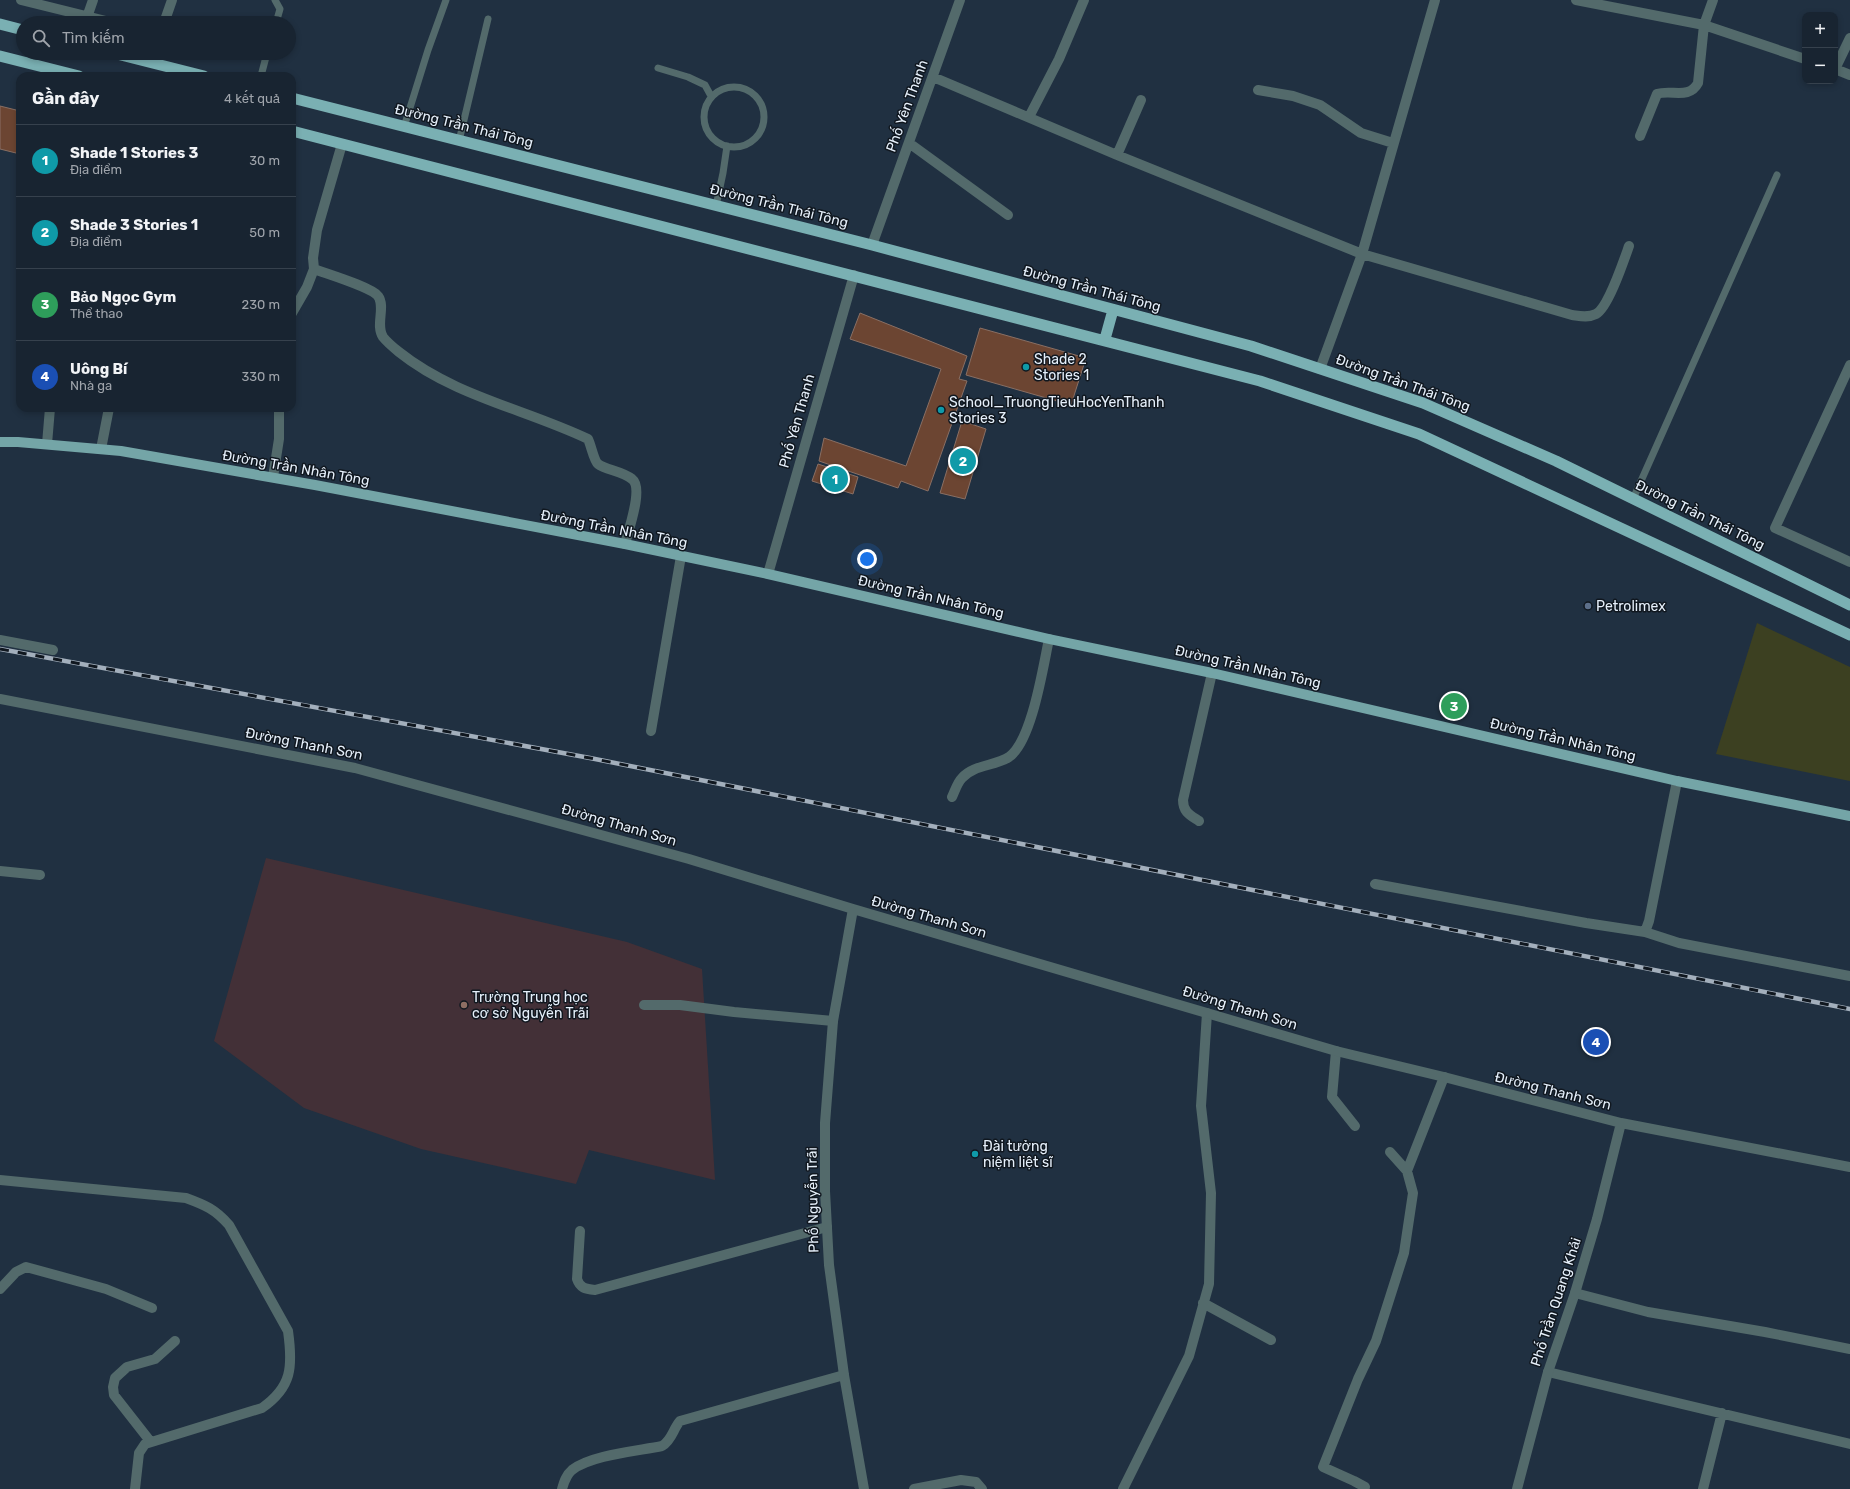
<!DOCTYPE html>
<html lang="vi">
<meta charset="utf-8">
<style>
:root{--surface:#182431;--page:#212c39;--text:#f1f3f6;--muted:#9fa4ab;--line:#36414d;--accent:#eea83c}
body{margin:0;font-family:Rubik,sans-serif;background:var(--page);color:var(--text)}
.controls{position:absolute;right:12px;top:12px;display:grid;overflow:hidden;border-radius:8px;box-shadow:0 2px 6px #0003}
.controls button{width:36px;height:36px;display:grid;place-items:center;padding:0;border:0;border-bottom:1px solid var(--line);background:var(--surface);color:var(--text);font:20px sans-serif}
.you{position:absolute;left:867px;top:559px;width:14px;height:14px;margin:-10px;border:3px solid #fff;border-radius:50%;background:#1a73e8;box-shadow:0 0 0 6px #1a73e833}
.badge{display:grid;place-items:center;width:26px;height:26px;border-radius:50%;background:var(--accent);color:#fff;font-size:13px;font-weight:700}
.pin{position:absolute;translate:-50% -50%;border:2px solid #fff;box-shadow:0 1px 4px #0006}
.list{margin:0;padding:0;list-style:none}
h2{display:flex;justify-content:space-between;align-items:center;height:52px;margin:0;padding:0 16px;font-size:17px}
h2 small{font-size:13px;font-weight:400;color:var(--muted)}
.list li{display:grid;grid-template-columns:26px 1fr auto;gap:12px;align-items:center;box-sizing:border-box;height:72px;padding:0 16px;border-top:1px solid var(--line)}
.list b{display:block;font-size:15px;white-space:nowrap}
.list p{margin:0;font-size:13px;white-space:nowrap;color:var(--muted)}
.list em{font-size:13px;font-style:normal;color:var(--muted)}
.icon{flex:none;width:22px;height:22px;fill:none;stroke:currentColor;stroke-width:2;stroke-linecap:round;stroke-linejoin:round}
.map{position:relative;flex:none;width:1850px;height:1489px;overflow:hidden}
.search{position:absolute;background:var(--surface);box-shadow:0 2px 6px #0003;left:16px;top:16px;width:280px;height:44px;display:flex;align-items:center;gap:10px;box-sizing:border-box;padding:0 14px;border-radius:22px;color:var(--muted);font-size:15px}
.panel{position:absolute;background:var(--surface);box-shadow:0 2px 6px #0003;left:16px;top:72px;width:280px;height:340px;border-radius:12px}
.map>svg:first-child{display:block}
.education{fill:#433037}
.green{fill:#3c4021}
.building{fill:#6c4532;stroke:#896f64}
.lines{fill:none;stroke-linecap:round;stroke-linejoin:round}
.service{stroke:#536a6b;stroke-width:7}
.minor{stroke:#536a6b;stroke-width:10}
.tertiary{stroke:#536a6b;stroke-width:10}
.primary{stroke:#74a5a7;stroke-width:10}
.trunk{stroke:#7ab0b3;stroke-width:11}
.rail-casing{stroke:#a3afbc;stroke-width:4.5}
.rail{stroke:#10171f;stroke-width:3;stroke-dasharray:9;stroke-linecap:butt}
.culture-dot{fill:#0f9aa8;stroke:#10171f;stroke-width:1.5}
.service-dot{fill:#5c6f8a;stroke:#10171f;stroke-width:1.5}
.education-dot{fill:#8d6e63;stroke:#10171f;stroke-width:1.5}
.labels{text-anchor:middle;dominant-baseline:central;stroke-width:3;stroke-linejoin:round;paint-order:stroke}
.street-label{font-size:14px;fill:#e6f0fb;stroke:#10171f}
.poi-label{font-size:14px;fill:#e6f0fb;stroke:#10171f;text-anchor:start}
</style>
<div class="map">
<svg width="1850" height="1489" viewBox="0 0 1850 1489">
<rect width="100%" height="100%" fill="#203041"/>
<!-- education -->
<path class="education" d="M266,858l361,84 75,27 13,211 -126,-30 -13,34 -155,-35 -117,-41 -90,-67z"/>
<!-- green -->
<path class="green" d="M1757,623l93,44v114l-134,-27z"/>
<!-- building -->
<path class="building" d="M0,106l20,5v43l-20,-5z
M860,313l107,43 -8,23 8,2 -39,110 -27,-10 -3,7 -79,-27 5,-23 82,28 35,-97 -91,-30z
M980,328l106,30 -15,47 -105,-30z
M962,421l24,8 -21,70 -25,-6z
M818,464l40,13 -5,17 -41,-13z"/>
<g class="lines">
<!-- service -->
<path class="service" d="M275,0l5,9 -4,14
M658,68l30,9 17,8 6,11
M261,76l6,-23
M704 117a30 30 0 1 1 60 0a30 30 0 1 1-60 0Z
M404,127l24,-77 18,-50
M459,141l29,-122
M716,206l7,-33 4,-27
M1633,499l144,-324"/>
<!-- minor -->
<path class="minor" d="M21,0l93,23
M1576,0l128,25 101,34
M85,23l8,-23
M164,23l8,-23
M150,62l3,-9
M1835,69l15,-31
M1835,69l15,6
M933,77l184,78 245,99 210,61c8,1 16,3 24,-1 12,-6 28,-54 33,-68
M1258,90l35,6 27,9 41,28 32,10
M1029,117l30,-58 25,-59
M1640,136l17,-42c14,-5 32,6 41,-11l6,-58 9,-25
M909,143l99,72
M1117,155l24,-55
M872,245l88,-245
M314,269c13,5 57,18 64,27 8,11 -3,29 5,41 4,5 11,11 16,15 55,44 126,57 189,87 3,6 6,22 10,25 8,6 24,7 34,15 12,9 -4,52 -7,65
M292,313l15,-26 7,-18 -1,-11 4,-28 25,-86
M1850,365l-75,163 75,34
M1320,369l42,-115 73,-254
M47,444l3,-36
M101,449l8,-41
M273,477l6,-38v-31
M768,574l86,-299
M0,640l53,10
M651,731l30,-175
M1677,781l-28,140 -4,11 34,11 171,33
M952,797c3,-6 5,-14 10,-19 11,-13 33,-12 47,-21 23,-16 34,-90 40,-118
M1199,821c-9,-6 -16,-9 -16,-21l29,-127
M0,871l40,4
M1375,884l211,39 59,9
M644,1005h36l54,7 99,9
M1336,1051l-4,46 23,29
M1407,1171l37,-94
M0,1180l186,18c19,7 29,11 43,27l59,106c5,36 4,56 -26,77l-117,36 -6,9 -4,36
M580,1231l-3,48c3,9 8,10 18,11l232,-63
M0,1289l16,-17 10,-5 80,22 46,19
M1575,1293l73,19 117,20 85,17
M1203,1303l68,37
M1548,1372l302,72
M150,1441l-36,-46 -1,-8 2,-9 12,-11 28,-8 20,-18
M562,1489c2,-7 4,-14 10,-19 19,-15 66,-19 90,-24 10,-6 11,-17 18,-25l164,-46
M914,1489l47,-9 15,2 6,7
M1123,1489l66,-133 20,-72 2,-91 -10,-87 6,-93
M1364,1489l1,-2 -11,-6 -31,-14 35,-88 18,-38 28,-88 9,-60 -6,-22 -17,-19
M1703,1489l19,-76"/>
<!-- tertiary -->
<path class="tertiary" d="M0,699l355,69 334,91 164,50 483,142 108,26 177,46 229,44
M853,909l-20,112 -8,102v68l4,74 15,110 20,114
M1517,1489l31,-117 27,-79 22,-74 24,-96"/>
<!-- primary -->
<path class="primary" d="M0,442h18l103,9 194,34 310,59 143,30 281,65 163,34 465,108 173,35"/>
<!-- trunk -->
<path class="trunk" d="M0,24l23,6
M113,53l91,23
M0,56l79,20
M292,98l580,147 379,101 172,57 133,58 294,144
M292,131l968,250 159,53 431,201
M1105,339l8,-29"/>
<!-- rail casing -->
<g class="rail-casing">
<path id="rail" d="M0,649l590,109 1260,251"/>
</g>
<!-- rail -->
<use href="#rail" class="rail"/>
</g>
<!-- markers -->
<g class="culture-dot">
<circle cx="1026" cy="367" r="4"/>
<circle cx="941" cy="410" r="4"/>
<circle cx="975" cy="1154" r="4"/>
</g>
<circle class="service-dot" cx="1588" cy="606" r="4"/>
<circle class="education-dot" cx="464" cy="1005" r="4"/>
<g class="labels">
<!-- street labels -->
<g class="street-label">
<text transform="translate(907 106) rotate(-70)">Phố Yên Thanh</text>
<text transform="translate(464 126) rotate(14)">Đường Trần Thái Tông</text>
<text transform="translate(779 206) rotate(14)">Đường Trần Thái Tông</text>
<text transform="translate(1092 289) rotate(15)">Đường Trần Thái Tông</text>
<text transform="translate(1403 383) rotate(20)">Đường Trần Thái Tông</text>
<text transform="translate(797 421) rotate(-74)">Phố Yên Thanh</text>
<text transform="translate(296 468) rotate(10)">Đường Trần Nhân Tông</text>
<text transform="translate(1700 515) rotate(26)">Đường Trần Thái Tông</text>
<text transform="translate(614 529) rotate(11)">Đường Trần Nhân Tông</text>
<text transform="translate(931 597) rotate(13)">Đường Trần Nhân Tông</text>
<text transform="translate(1248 667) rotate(13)">Đường Trần Nhân Tông</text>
<text transform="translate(1563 740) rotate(13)">Đường Trần Nhân Tông</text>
<text transform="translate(304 744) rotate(11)">Đường Thanh Sơn</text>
<text transform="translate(619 825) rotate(16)">Đường Thanh Sơn</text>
<text transform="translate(929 917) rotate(16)">Đường Thanh Sơn</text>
<text transform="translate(1240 1008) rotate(17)">Đường Thanh Sơn</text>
<text transform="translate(1553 1091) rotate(14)">Đường Thanh Sơn</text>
<text transform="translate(813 1200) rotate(-91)">Phố Nguyễn Trãi</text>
<text transform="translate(1556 1302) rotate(-72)">Phố Trần Quang Khải</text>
</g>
<!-- poi labels -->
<g class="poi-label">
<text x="1034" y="359">Shade 2<tspan x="1034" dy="16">Stories 1</tspan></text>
<text x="949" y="402">School_TruongTieuHocYenThanh<tspan x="949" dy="16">Stories 3</tspan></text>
<text x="1596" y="606">Petrolimex</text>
<text x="472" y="997">Trường Trung học<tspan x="472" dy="16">cơ sở Nguyễn Trãi</tspan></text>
<text x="983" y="1146">Đài tưởng<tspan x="983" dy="16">niệm liệt sĩ</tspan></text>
</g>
</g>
</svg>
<div class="controls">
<button>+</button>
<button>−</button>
</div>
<div class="you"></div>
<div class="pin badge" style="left:835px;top:479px;background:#0f9aa8">1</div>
<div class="pin badge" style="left:963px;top:461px;background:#0f9aa8">2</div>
<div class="pin badge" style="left:1454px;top:706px;background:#2e9e5b">3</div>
<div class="pin badge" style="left:1596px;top:1042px;background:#1a4fb4">4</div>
<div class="search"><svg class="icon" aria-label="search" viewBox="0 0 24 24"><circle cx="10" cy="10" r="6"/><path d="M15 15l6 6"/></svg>Tìm kiếm</div>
<section class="panel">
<h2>Gần đây<small>4 kết quả</small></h2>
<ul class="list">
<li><span class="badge" style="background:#0f9aa8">1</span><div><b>Shade 1 Stories 3</b><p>Địa điểm</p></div><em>30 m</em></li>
<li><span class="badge" style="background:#0f9aa8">2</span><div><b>Shade 3 Stories 1</b><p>Địa điểm</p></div><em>50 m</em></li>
<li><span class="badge" style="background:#2e9e5b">3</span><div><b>Bảo Ngọc Gym</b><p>Thể thao</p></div><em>230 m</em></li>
<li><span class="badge" style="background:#1a4fb4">4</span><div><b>Uông Bí</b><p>Nhà ga</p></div><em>330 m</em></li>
</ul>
</section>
</div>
